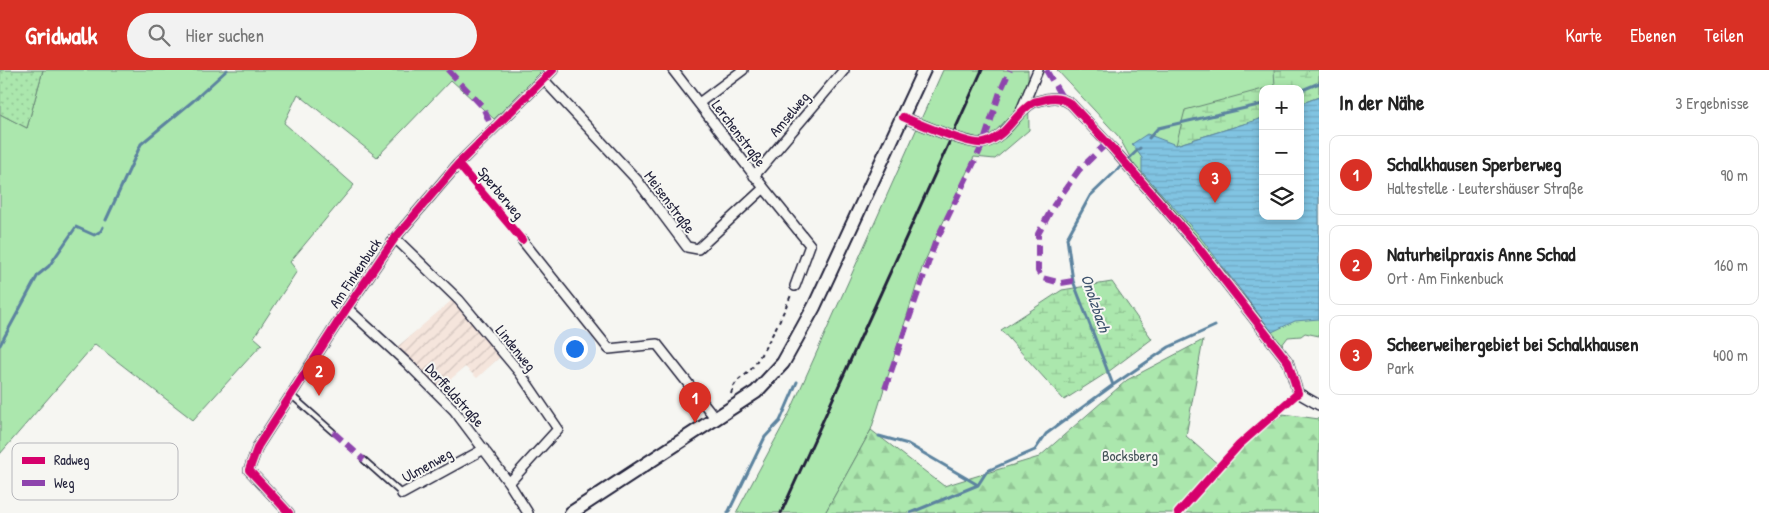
<!DOCTYPE html>
<html lang="de">
<meta charset="utf-8">
<style>
:root{--surface:#fff;--page:#f2f2f2;--text:#222;--muted:#767676;--line:#e0e0e0;--accent:#d93025}
body{margin:0;font-family:"Patrick Hand",sans-serif;background:var(--page);color:var(--text)}
.controls{position:absolute;right:15px;top:15px;display:grid;overflow:hidden;border-radius:10px;box-shadow:0 2px 8px #0003}
.controls button{width:45px;height:45px;display:grid;place-items:center;padding:0;border:0;border-bottom:1px solid var(--line);background:var(--surface);color:var(--text);font:25px sans-serif}
.you{position:absolute;left:574px;top:278px;width:18px;height:18px;margin:-12px;border:4px solid #fff;border-radius:50%;background:#1a73e8;box-shadow:0 0 0 8px #1a73e833}
.badge{display:grid;place-items:center;width:32px;height:32px;border-radius:50%;background:var(--accent);color:#fff;font-size:16px;font-weight:700}
.pin{position:absolute;translate:-50% -41px;filter:drop-shadow(0 1px 2px #0008)}
.pin::after{content:'';position:absolute;top:26px;width:18px;height:15px;background:inherit;clip-path:polygon(0 0,100% 0,50% 100%)}
.list{margin:0;padding:0;list-style:none}
h2{display:flex;justify-content:space-between;align-items:center;height:65px;margin:0;padding:0 20px;font-size:21px}
h2 small{font-size:16px;font-weight:400;color:var(--muted)}
.list li{display:grid;grid-template-columns:32px 1fr auto;gap:15px;align-items:center;box-sizing:border-box;height:80px;margin:0 10px 10px;padding:0 10px;border:1px solid var(--line);border-radius:10px}
.list b{display:block;font-size:19px;white-space:nowrap}
.list p{margin:0;font-size:16px;white-space:nowrap;color:var(--muted)}
.list em{font-size:16px;font-style:normal;color:var(--muted)}
.icon{flex:none;width:28px;height:28px;fill:none;stroke:currentColor;stroke-width:2;stroke-linecap:round;stroke-linejoin:round}
.map{position:relative;flex:none;width:1319px;height:443px;overflow:hidden}
header{display:flex;align-items:center;gap:30px;box-sizing:border-box;height:70px;padding:0 25px;background:var(--accent);color:#fff}
header strong{font-size:24px}
nav{display:flex;gap:28px;margin-inline-start:auto;font-size:18px}
.search{width:350px;height:45px;background:var(--page);display:flex;align-items:center;gap:12px;box-sizing:border-box;padding:0 18px;border-radius:28px;color:var(--muted);font-size:19px}
main{display:flex}
aside{flex:1;background:var(--surface)}
.map>svg:first-child{display:block}
.industrial{fill:url(#industrial-furrows)}
.green{fill:#abe7ad;stroke:#668474;fill-rule:evenodd}
.forest{fill:url(#forest-firs);stroke:#668474}
.wetland{fill:url(#wetland-marsh);stroke:#668474}
.garden{fill:url(#garden-dots);stroke:#668474}
.water{fill:url(#water-rules);stroke:#5b839f}
.lines{fill:none;stroke-linecap:round;stroke-linejoin:round}
.stream{stroke:#5b839f;stroke-width:3}
.lane-casing{stroke:#22223b;stroke-width:8}
.street-casing{stroke:#22223b;stroke-width:12}
.secondary-casing{stroke:#22223b;stroke-width:16}
.path{stroke:#22223b;stroke-width:2;stroke-dasharray:4 4;stroke-linecap:butt}
.lane{stroke:#f6f6f2;stroke-width:4.5}
.street{stroke:#f6f6f2;stroke-width:9}
.secondary{stroke:#f6f6f2;stroke-width:12}
.rail{stroke:#22223b;stroke-width:3}
.quiet{stroke:#8e44ad;stroke-width:6;stroke-dasharray:12 6;stroke-linecap:butt}
.cycleway-casing{stroke:#f6f6f2;stroke-width:11}
.cycleway{stroke:#d6006c;stroke-width:8}
.labels{text-anchor:middle;dominant-baseline:central;stroke-width:4;stroke-linejoin:round;paint-order:stroke}
.street-label{font-size:15px;fill:#22223b;stroke:#f6f6f2}
.park-label{font-size:15px;fill:#445358;stroke:#f6f6f2}
.water-label{font-size:16px;font-style:italic;fill:#3e536d;stroke:#f6f6f2}
.key{fill:#f6f6f2;stroke:#b6b6bb;stroke-width:1}
.key-label{font-size:14px;fill:#22223b}
</style>
<header>
<strong>Gridwalk</strong>
<div class="search"><svg class="icon" aria-label="search" viewBox="0 0 24 24"><circle cx="10" cy="10" r="6"/><path d="M15 15l6 6"/></svg>Hier suchen</div>
<nav><a>Karte</a><a>Ebenen</a><a>Teilen</a></nav>
</header>
<main>
<div class="map">
<svg width="1319" height="443" viewBox="0 0 1319 443">
<defs>
<pattern id="industrial-furrows" width="10" height="10" patternUnits="userSpaceOnUse" patternTransform="scale(1.25)"><rect width="10" height="10" fill="#f5e5dc"/><path d="M-1 1l2-2M0 10L10 0M9 11l2-2" fill="none" stroke="#d2c4be"/></pattern>
<pattern id="forest-firs" width="22" height="20" patternUnits="userSpaceOnUse" patternTransform="scale(1.25)"><rect width="22" height="20" fill="#abe7ad"/><path d="M5 1l3.5 6h-7zM16 11l3.5 6h-7z" fill="#93c696"/></pattern>
<pattern id="wetland-marsh" width="20" height="14" patternUnits="userSpaceOnUse" patternTransform="scale(1.25)"><rect width="20" height="14" fill="#abe7ad"/><path d="M1 5h8M5 5V1M11 12h8M15 12V8" fill="none" stroke="#93c696"/></pattern>
<pattern id="garden-dots" width="8" height="8" patternUnits="userSpaceOnUse" patternTransform="scale(1.25)"><rect width="8" height="8" fill="#abe7ad"/><path d="M2 2h.1M6 6h.1" fill="none" stroke="#93c696" stroke-width="1.8" stroke-linecap="round"/></pattern>
<pattern id="water-rules" width="6" height="5" patternUnits="userSpaceOnUse" patternTransform="scale(1.25)"><rect width="6" height="5" fill="#81c4e2"/><path d="M0 2.5h6" fill="none" stroke="#6fa8c3"/></pattern>
</defs>
<rect width="100%" height="100%" fill="#f6f6f2"/>
<filter id="ink" filterUnits="userSpaceOnUse"><feTurbulence type="fractalNoise" baseFrequency=".02" numOctaves="2"/><feDisplacementMap in="SourceGraphic" scale="10" xChannelSelector="R" yChannelSelector="G"/><feConvolveMatrix kernelMatrix="1 2 1 2 8 2 1 2 1" color-interpolation-filters="sRGB"/></filter>
<g filter="url(#ink)">
<!-- industrial -->
<path class="industrial" d="M452,230l49,56 -24,22 -12,-11 -26,22 -43,-41z"/>
<!-- green -->
<path class="green" d="M43,0h500l-49,49 -43,-39 -74,77 -79,-63 -14,29 70,62 -64,77 7,9 -43,66 8,7 -69,76 -98,-76 -95,110v-340l27,14z
M943,0h85l1,60 -34,29 -21,-2 -51,108 -52,165 -46,83h-89l54,-101z
M1057,0h262v266l-14,-3 -4,3 -13,1 -6,8 -20,-22 -22,-34 -50,-60 -33,-39 -17,-14 -21,-39zM1263,19h37v127h-37z"/>
<!-- forest -->
<path class="forest" d="M1203,270l-17,96 34,30 63,-52 36,5v94h-494l46,-83 73,56 95,-29 88,-77z"/>
<!-- wetland -->
<path class="wetland" d="M1274,0h45v27l-19,7v-15h-36l11,-3z
M1263,19v29l-87,27 9,-35z
M1112,212l40,57 -44,33 -44,28 -63,-70 61,-40z"/>
<!-- garden -->
<path class="garden" d="M0,0h43l-16,58 -27,-14z"/>
<!-- water -->
<path class="water" d="M1319,27v222l-24,2 -23,11 -74,-98 -56,-62v-14l-10,-14 15,-10 29,11 87,-27v98h37v-112z"/>
<g class="lines">
<!-- stream -->
<path class="stream" d="M1300,21l19,-8
M1149,68l9,-10 105,-24
M106,150l35,-76 52,-43 34,-31
M0,275l38,-70 11,-9 27,-39 18,8 7,-4 2,-4
M1113,315l-40,-104 -6,-43 23,-42 50,-48
M879,366l29,8 70,41
M728,443l37,-76 15,-16 17,-39
M910,443l68,-28 9,-14 48,-21 11,-16 67,-49 56,-38 46,-21"/>
<!-- lane casing -->
<g class="lane-casing">
<path id="lane" d="M291,325l42,37
M364,390l38,34"/>
</g>
<!-- street casing -->
<g class="street-casing">
<path id="street" d="M673,0l91,118
M544,10l93,100 50,67 11,2 66,-61 46,57 -15,41
M699,33l44,-33
M1020,43l18,-43
M903,47c15,6 67,29 81,26 22,-5 31,-31 50,-41 4,-1 8,-2 12,-3 10,-2 17,-1 25,5l42,45 82,94 93,119 10,31 21,12
M754,106l90,-106
M395,168l64,62 61,73 38,56 -49,54
M522,170l87,109 48,-5 59,75
M347,238l61,56 46,46 55,73 19,30
M402,424l82,-45
M289,443l-40,-43 9,-24 89,-138 48,-70 63,-74 95,-94"/>
</g>
<!-- secondary casing -->
<g class="secondary-casing">
<path id="secondary" d="M571,443l185,-121 27,-29 31,-56 110,-237"/>
</g>
<!-- path -->
<path class="path" d="M731,324c5,-18 12,-14 21,-26 16,-23 28,-47 39,-73"/>
<!-- lane -->
<use href="#lane" class="lane"/>
<!-- street -->
<use href="#street" class="street"/>
<!-- secondary -->
<use href="#secondary" class="secondary"/>
<!-- rail -->
<path class="rail" d="M781,443l201,-443"/>
<!-- quiet -->
<path class="quiet" d="M448,0l35,37 10,24
M1046,0l17,29
M1073,211l-12,2 -19,-5 -4,-7v-37l16,-29 25,-35 28,-27
M885,319l50,-146 48,-99 17,-52 10,-22
M333,362l31,28"/>
<!-- cycleway casing -->
<g class="cycleway-casing">
<path id="cycleway" d="M903,47c15,6 67,29 81,26 22,-5 31,-31 50,-41 4,-1 8,-2 12,-3 10,-2 17,-1 25,5l42,45 82,94 93,119 10,31
M458,94l64,76
M289,443l-40,-43 9,-24 89,-138 48,-70 63,-74 95,-94
M1178,443l61,-68 59,-52"/>
</g>
<!-- cycleway -->
<use href="#cycleway" class="cycleway"/>
</g>
</g>
<g class="labels">
<!-- street labels -->
<g class="street-label">
<text transform="translate(789 44) rotate(-50)">Amselweg</text>
<text transform="translate(739 63) rotate(53)">Lerchenstraße</text>
<text transform="translate(501 123) rotate(50)">Sperberweg</text>
<text transform="translate(670 132) rotate(53)">Meisenstraße</text>
<text transform="translate(355 203) rotate(-56)">Am Finkenbuck</text>
<text transform="translate(516 278) rotate(51)">Lindenweg</text>
<text transform="translate(455 325) rotate(48)">Dorffeldstraße</text>
<text transform="translate(427 395) rotate(-29)">Ulmenweg</text>
</g>
<!-- park labels -->
<g class="park-label">
<text x="1130" y="385">Bocksberg</text>
</g>
<!-- water labels -->
<g class="water-label">
<text transform="translate(1096 233) rotate(71)">Onolzbach</text>
</g>
</g>
<!-- legend -->
<rect x="12" y="373" width="166" height="57" rx="8" class="key"/>
<rect x="22" y="387" width="23" height="7" fill="#d6006c"/>
<rect x="22" y="410" width="23" height="6" fill="#8e44ad"/>
<g class="key-label">
<text x="54" y="395">Radweg</text>
<text x="54" y="418">Weg</text>
</g>
</svg>
<div class="controls">
<button>+</button>
<button>−</button>
<button><svg class="icon" aria-label="layers" viewBox="0 0 24 24"><path d="M12 4l9 5-9 5-9-5zM3 14l9 5 9-5"/></svg></button>
</div>
<div class="you"></div>
<div class="pin badge" style="left:695px;top:353px">1</div>
<div class="pin badge" style="left:319px;top:326px">2</div>
<div class="pin badge" style="left:1215px;top:133px">3</div>
</div>
<aside>
<h2>In der Nähe<small>3 Ergebnisse</small></h2>
<ul class="list">
<li><span class="badge">1</span><div><b>Schalkhausen Sperberweg</b><p>Haltestelle · Leutershäuser Straße</p></div><em>90 m</em></li>
<li><span class="badge">2</span><div><b>Naturheilpraxis Anne Schad</b><p>Ort · Am Finkenbuck</p></div><em>160 m</em></li>
<li><span class="badge">3</span><div><b>Scheerweihergebiet bei Schalkhausen</b><p>Park</p></div><em>400 m</em></li>
</ul>
</aside>
</main>
